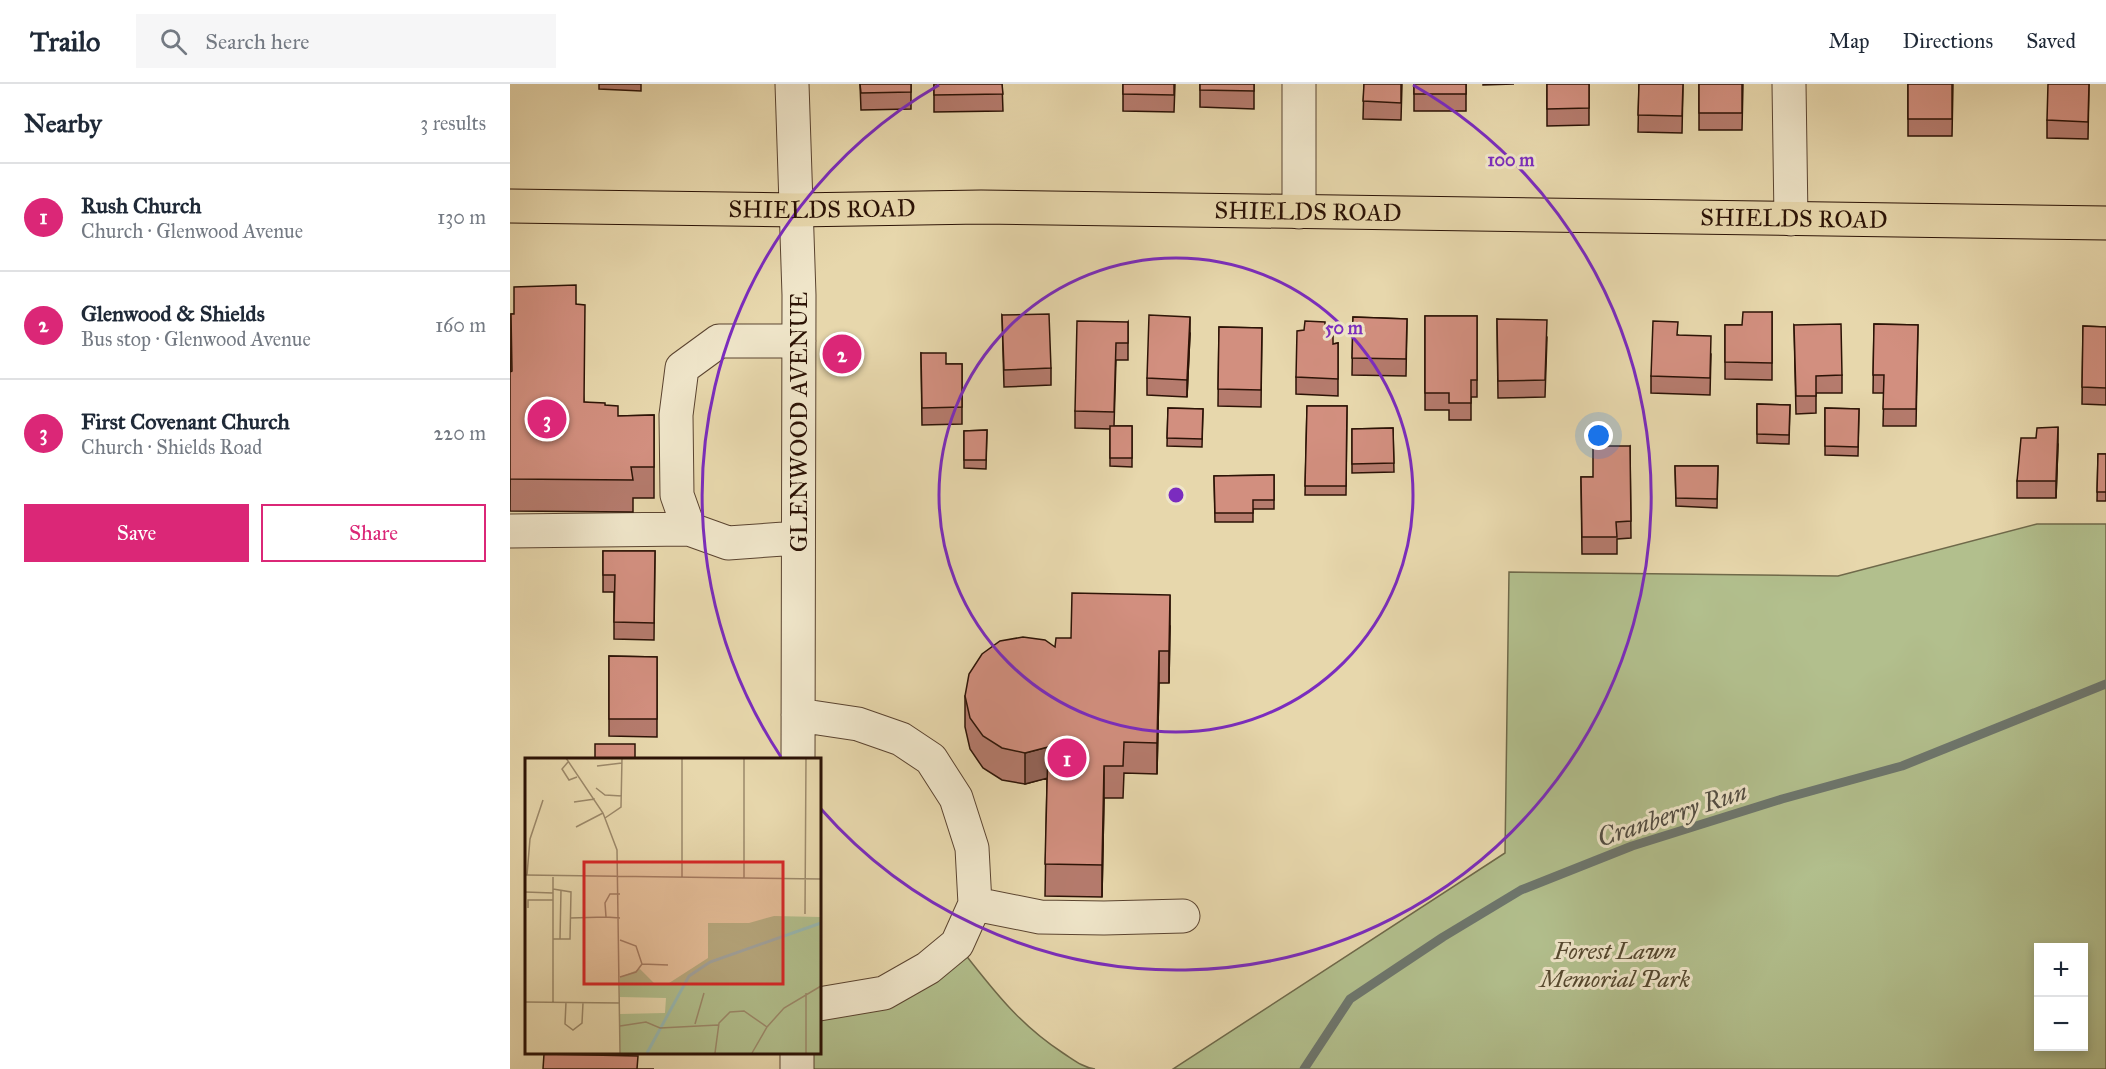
<!DOCTYPE html>
<meta charset="utf-8">
<style>
:root{--surface:#fff;--page:#f6f6f7;--text:#1f2937;--muted:#747a83;--line:#e0e1e3;--accent:#db2777}
body{margin:0;font-family:"IM FELL Great Primer",serif;background:var(--page);color:var(--text)}
.controls{position:absolute;right:18px;bottom:18px;display:grid;overflow:hidden;border-radius:0px;box-shadow:0 3px 9px #0003}
.controls button{width:54px;height:54px;display:grid;place-items:center;padding:0;border:0;border-bottom:2px solid var(--line);background:var(--surface);color:var(--text);font:30px sans-serif}
.you{position:absolute;left:1089px;top:352px;width:21px;height:21px;margin:-15px;border:4px solid #fff;border-radius:50%;background:#1a73e8;box-shadow:0 0 0 9px #1a73e833}
.badge{display:grid;place-items:center;width:39px;height:39px;border-radius:50%;background:var(--accent);color:#fff;font-size:20px;font-weight:700}
.pin{position:absolute;translate:-50% -50%;border:3px solid #fff;box-shadow:0 2px 6px #0006}
.list{margin:0;padding:0;list-style:none}
h2{display:flex;justify-content:space-between;align-items:center;height:78px;margin:0;padding:0 24px;font-size:26px}
h2 small{font-size:20px;font-weight:400;color:var(--muted)}
.list li{display:grid;grid-template-columns:39px 1fr auto;gap:18px;align-items:center;box-sizing:border-box;height:108px;padding:0 24px;border-top:2px solid var(--line)}
.list b{display:block;font-size:22px;white-space:nowrap}
.list p{margin:0;font-size:20px;white-space:nowrap;color:var(--muted)}
.list em{font-size:20px;font-style:normal;color:var(--muted)}
.actions{display:flex;gap:12px;padding:18px 24px}
.actions a{flex:1;padding:14px 0;border:2px solid var(--accent);border-radius:0px;text-align:center;font-size:21px;color:var(--accent)}
.actions .main{background:var(--accent);color:#fff}
.icon{flex:none;width:33px;height:33px;fill:none;stroke:currentColor;stroke-width:2;stroke-linecap:round;stroke-linejoin:round}
.map{position:relative;flex:none;width:1596px;height:985px;overflow:hidden}
header{display:flex;align-items:center;gap:36px;box-sizing:border-box;height:84px;padding:0 30px;background:var(--surface);border-bottom:2px solid var(--line)}
header strong{font-size:28px}
nav{display:flex;gap:33px;margin-inline-start:auto;font-size:21px}
.search{width:420px;height:54px;background:var(--page);display:flex;align-items:center;gap:15px;box-sizing:border-box;padding:0 21px;border-radius:0px;color:var(--muted);font-size:22px}
main{display:flex}
aside{flex:1;background:var(--surface)}
.map>svg:first-child{display:block}
.green{fill:#b2bf8d;stroke:#6f694a;stroke-width:1.5;fill-rule:evenodd}
.lines{fill:none;stroke-linecap:round;stroke-linejoin:round}
.stream{stroke:#6d766d;stroke-width:9}
.minor-casing{stroke:#5b4430;stroke-width:35}
.major-casing{stroke:#2c1306;stroke-width:35}
.minor{stroke:#efe5c9;stroke-width:33}
.major{stroke:#e7d7ac;stroke-width:33}
.wall{fill:#b57b6d;stroke:#2c1306;stroke-width:1.5}
.shaded-wall{fill:#936459;stroke:#2c1306;stroke-width:1.5}
.building{fill:#d28f7f;stroke:#2c1306;stroke-width:1.5}
.ring{fill:none;stroke:#7b2cbf;stroke-width:3}
.labels{text-anchor:middle;dominant-baseline:central;stroke-width:6;stroke-linejoin:round;paint-order:stroke}
.street-label{font-size:24px;fill:#2c1306;stroke:#efe5c9}
.park-label{font-size:24px;font-style:italic;fill:#54472e;stroke:#efe5c9}
.water-label{font-size:26px;font-style:italic;fill:#524d42;stroke:#efe5c9}
.inset-river{fill:none;stroke:#98b8b1;stroke-width:3}
.inset-road{fill:none;stroke:#9c896a;stroke-width:1.5}
.view{fill:#d62828;fill-opacity:0.15;stroke:#d62828;stroke-width:3}
.inset-edge{fill:none;stroke:#2c1306;stroke-width:3}
.centre{fill:#7b2cbf;stroke:#efe5c9;stroke-width:3}
.ring-label{font-size:18px;text-anchor:middle;font-weight:bold;fill:#7b2cbf;stroke:#efe5c9;stroke-width:6;stroke-linejoin:round;paint-order:stroke}
</style>
<header>
<strong>Trailo</strong>
<div class="search"><svg class="icon" aria-label="search" viewBox="0 0 24 24"><circle cx="10" cy="10" r="6"/><path d="M15 15l6 6"/></svg>Search here</div>
<nav><a>Map</a><a>Directions</a><a>Saved</a></nav>
</header>
<main>
<aside>
<h2>Nearby<small>3 results</small></h2>
<ul class="list">
<li><span class="badge">1</span><div><b>Rush Church</b><p>Church · Glenwood Avenue</p></div><em>130 m</em></li>
<li><span class="badge">2</span><div><b>Glenwood &amp; Shields</b><p>Bus stop · Glenwood Avenue</p></div><em>160 m</em></li>
<li><span class="badge">3</span><div><b>First Covenant Church</b><p>Church · Shields Road</p></div><em>220 m</em></li>
</ul>
<div class="actions"><a class="main">Save</a><a>Share</a></div>
</aside>
<div class="map">
<svg width="1596" height="985" viewBox="0 0 1596 985">
<rect width="100%" height="100%" fill="#e7d7ac"/>
<filter id="stains"><feTurbulence type="fractalNoise" baseFrequency=".00333" numOctaves="4"/><feColorMatrix values="0 0 0 0 .2 0 0 0 0 .09 0 0 0 0 .02 0 0 0 .5 -.17"/></filter>
<radialGradient id="worn" r=".72"><stop offset=".6" stop-color="#630" stop-opacity="0"/><stop offset="1" stop-color="#630" stop-opacity=".3"/></radialGradient>
<!-- green -->
<path class="green" d="M1527,440h69v545h-933l332,-216 4,-281 329,4zM1528,864h46v98h-46z
M447,860c33,42 60,79 106,109 11,7 19,14 32,16h-298v-16l22,-1v-48z"/>
<g class="lines">
<!-- stream -->
<path class="stream" d="M794,985l46,-70 93,-62 78,-47 111,-44 150,-47 120,-33 204,-82"/>
<!-- minor casing -->
<g class="minor-casing">
<path id="minor" d="M282,0l7,211 -1,465
M789,0v128
M1279,0l2,135
M0,447l179,-2
M288,454l-70,5 -39,-14 -12,-34 -1,-80 6,-47 37,-27h80
M288,631l60,9 43,15 30,20 25,39 16,50 3,56 -18,40 -29,24 -44,25 -65,11
M465,820l65,13 64,1 79,-2
M287,985v-17"/>
</g>
<!-- major casing -->
<g class="major-casing">
<g id="major">
<path id="s1" d="M0,122l286,4 185,-3 1125,16"/>
</g>
</g>
<!-- minor -->
<use href="#minor" class="minor"/>
<!-- major -->
<use href="#major" class="major"/>
</g>
<!-- wall -->
<path class="wall" d="M89,0h42v7l-42,-2z
M350,0h51v25l-50,1z
M424,0h68l1,27 -69,1z
M613,0h52l-1,28 -51,-1z
M690,0h54v25l-54,-2z
M854,0h38l-1,36 -38,-1z
M904,0h52v27h-52z
M973,0h31l-31,1z
M1037,0h42v41l-42,1z
M1129,0h44l-1,49 -44,-1z
M1189,0h44l-1,46h-43z
M1398,0h45l-1,52h-44z
M1579,0l-1,55 -41,-1v-18z
M66,220l8,98 21,3 13,11 36,-1v83h-21v14l-123,-1 1,-197h3z
M1262,228v68l-47,-1v-54h17z
M492,231l49,53v17l-47,2z
M915,232h52v81h-6v23h-22v-10h-24z
M843,233l54,2 -1,57 -54,-1z
M987,235l50,18 -2,60 -47,1z
M618,238v38h-12l-2,66h18v41l-22,-1v-37l-35,-1v-17z
M1364,240l44,1 -2,101h-33l1,-33h-11z
M1284,241l48,50v18h-26v20l-20,1z
M1573,242l23,1v78l-24,-1z
M709,243l43,1 -1,79 -43,-1z
M815,247l8,13 5,-1v53l-42,-2v-17z
M680,250l-3,63 -40,-2v-17z
M1168,251l33,19 -1,41 -59,-2v-17z
M411,269l25,11h16v60l-40,1z
M1247,320l33,1 -1,39 -32,-1z
M797,322h40l-1,89h-41z
M658,324l35,1 -1,38 -35,-1z
M1315,324l34,1 -1,47 -33,-1z
M883,344l1,44 -42,1v-44z
M477,346l-1,39 -22,-1v-37z
M1526,354l22,6 -2,54h-39v-17z
M1120,362l1,92 -14,1v15h-35l-1,-77h12z
M1588,370h8v47h-9z
M1165,382h43l-1,42 -41,-2z
M764,391v34h-21v13h-38l-1,-46z
M93,467h52l-1,89 -40,-1v-47h-11z
M660,542l-1,57h-10l-2,91 -33,-1 -1,25h-19l-2,99 -57,-1 2,-118 -22,6 -23,-4 -19,-12 -13,-19 -5,-22v-31l106,-58z
M99,572l48,1v80l-48,-1z"/>
<!-- shaded-wall -->
<path class="shaded-wall" d="M680,233v17l-3,63v-17z
M1548,343v17l-2,54v-17z
M660,511v31l-1,57v-32z
M649,567v32l-2,91v-31z
M538,663v31l-23,6v-31z
M594,682v32l-2,99v-32z"/>
<!-- building -->
<path class="building" d="M350,0h51v8l-50,1z
M424,0h68l1,10 -69,1z
M613,0h51v11l-51,-1z
M690,0h54v7l-54,-1z
M854,0h37v19l-38,-2z
M904,0h52v10h-52z
M1037,0h42v24l-42,1z
M1129,0h44l-1,32 -44,-1z
M1189,0h43v29h-43z
M1398,0h44v35h-44z
M1538,0h41l-1,38 -41,-2z
M66,201v19l9,1 -1,97 21,1v2l13,1v10l36,-1v52h-23l2,13 -123,-1v-107l2,-1 -1,-57h3v-27z
M1233,228h29v51l-47,-1v-37h17z
M539,230l2,54 -47,2 -2,-55z
M639,231l41,2 -3,63 -40,-2z
M915,232h52v64h-6v23h-22v-10h-24z
M843,233l54,2 -1,40 -54,-1z
M987,235l50,1 -2,60 -47,1z
M567,237l51,1v21h-12l-2,69 -39,-1z
M795,237l20,1v9l8,-1v14l5,-1v36l-42,-2 1,-46 7,-1z
M1143,237l25,1 -1,13 34,1 -1,42 -59,-2z
M1331,240l1,51 -26,1v20h-20l-2,-71z
M1364,240l44,1 -2,84h-33l1,-34h-11z
M1573,242l23,1v61l-24,-1z
M709,243l43,1 -1,62 -43,-1z
M411,269h25v11h16v43l-40,1z
M1247,320l33,1 -1,30 -32,-1z
M797,322h40l-1,80h-41z
M658,324l35,1 -1,30 -35,-1z
M1315,324l34,1 -1,38 -33,-1z
M600,342h22v32h-22z
M1548,343l-2,54h-39l4,-43h15l1,-10z
M883,344l1,35 -42,1v-35z
M477,346l-1,30h-22v-29z
M1083,362h37l1,75 -15,1 1,15h-35l-1,-60h12z
M1588,370h8v38h-9z
M1165,382h43l-1,33 -41,-1z
M764,391v25h-21v13h-38l-1,-37z
M93,467h52l-1,72 -40,-1 1,-47h-12z
M562,509l98,2 -1,56h-10l-2,92 -33,-1 -1,24h-19l-2,99 -57,-1 3,-117 -23,6 -23,-5 -19,-12 -13,-18 -5,-22 4,-22 13,-20 18,-13 23,-4 22,3 10,7 1,-9h15z
M99,572l48,1v62h-48z
M85,660h40v16h-40z
M34,970l94,2 -1,13h17h-111z"/>
<!-- distance rings -->
<g class="ring">
<circle cx="666" cy="411" r="237"/>
<path d="M271 673A474 474 0 0 1 429 1M903 1A474 474 0 1 1 311 725"/>
</g>
<g class="labels">
<!-- street labels -->
<g class="street-label">
<text stroke="none"><textPath href="#s1" startOffset="312">SHIELDS ROAD</textPath></text>
<text stroke="none"><textPath href="#s1" startOffset="798">SHIELDS ROAD</textPath></text>
<text stroke="none"><textPath href="#s1" startOffset="1284">SHIELDS ROAD</textPath></text>
<text transform="translate(289 338) rotate(-90)">GLENWOOD AVENUE</text>
</g>
<!-- park labels -->
<g class="park-label">
<text x="1105" y="867">Forest Lawn<tspan x="1105" dy="28">Memorial Park</tspan></text>
</g>
<!-- water labels -->
<g class="water-label">
<text transform="translate(1162 730) rotate(-18)">Cranberry Run</text>
</g>
</g>
<!-- overview -->
<g transform="translate(15 674)">
<rect width="296" height="296" fill="#e7d7ac"/>
<path d="M249,158l46,1v136h-200v-39l45,-1 1,-15 -46,-1v-20l20,-8 15,15 11,1 42,-27v-35h41z" fill="#b2bf8d"/>
<path class="inset-river" d="M122,295l42,-77 21,-14 111,-39"/>
<path class="inset-road" d="M41,0l37,55 14,37 3,203M157,0v120M43,4l-6,7 7,11 8,-3M72,8l25,-3M71,30l9,7 17,1M49,44l21,-3M80,60l16,-11 1,-49M51,69l27,-14M0,117l296,4M2,117l3,-36 13,-39M219,120v-120M0,134l28,1M3,150v-8h25M280,156l1,-156M45,160l36,-1M95,160l-14,-1 -1,-14 5,-9h10M28,181h17l1,-47 -18,-3M35,181l1,-49M117,206l26,1M95,219l16,-5 6,-8 -6,-18 -16,-6M281,235v60M0,244l95,1M28,244v-125M41,244l-1,22 8,6 9,-7 1,-20M170,266l9,-31M95,268l26,-4 14,6 58,-3M190,295l4,-30 11,-11 14,-1 23,16M227,295l15,-26 17,-19 37,-22"/>
<path class="view" d="M59,104h199v122h-199z"/>
<rect width="296" height="296" class="inset-edge"/>
</g>
<circle cx="666" cy="411" r="9" class="centre"/>
<g class="ring-label">
<text x="1001" y="82">100 m</text>
<text x="834" y="250">50 m</text>
</g>
<rect width="100%" height="100%" filter="url(#stains)"/>
<rect width="100%" height="100%" fill="url(#worn)"/>
</svg>
<div class="controls">
<button>+</button>
<button>−</button>
</div>
<div class="you"></div>
<div class="pin badge" style="left:557px;top:674px">1</div>
<div class="pin badge" style="left:332px;top:270px">2</div>
<div class="pin badge" style="left:37px;top:335px">3</div>
</div>
</main>
